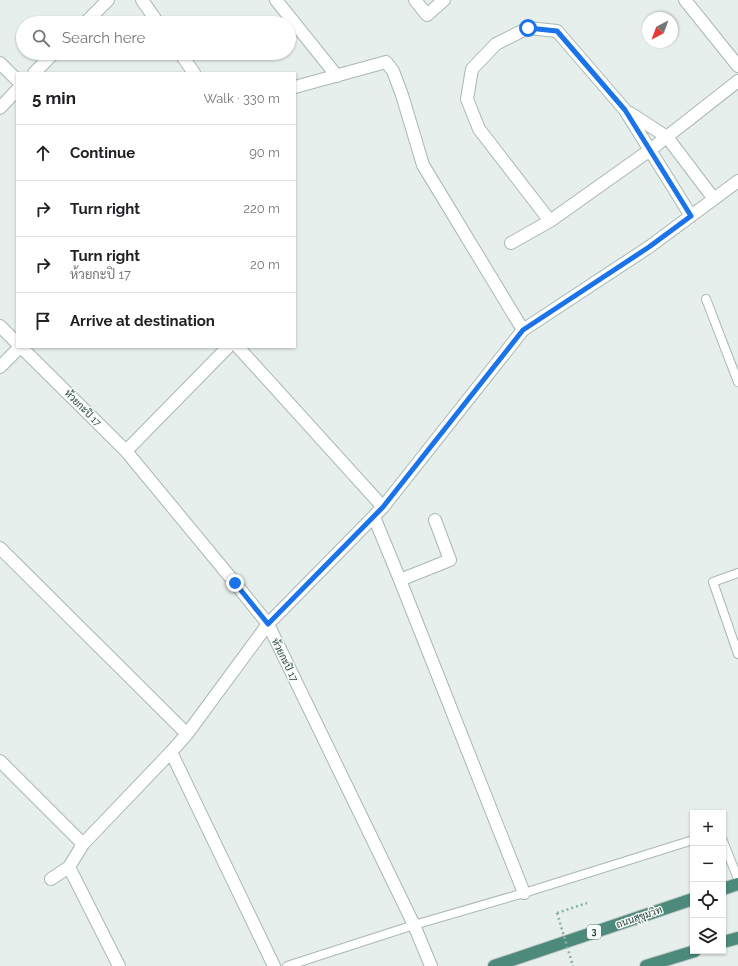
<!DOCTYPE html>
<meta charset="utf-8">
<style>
:root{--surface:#fff;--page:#f6f6f6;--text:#202124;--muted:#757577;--line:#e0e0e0}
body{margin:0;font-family:Raleway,Sarabun,sans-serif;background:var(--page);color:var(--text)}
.controls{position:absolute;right:12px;bottom:12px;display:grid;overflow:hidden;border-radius:0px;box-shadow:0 1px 3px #0004}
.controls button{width:36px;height:36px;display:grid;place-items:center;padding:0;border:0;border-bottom:1px solid var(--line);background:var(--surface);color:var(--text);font:20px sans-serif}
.compass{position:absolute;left:642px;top:12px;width:36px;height:36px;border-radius:50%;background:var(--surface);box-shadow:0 1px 3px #0004;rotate:221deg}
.stop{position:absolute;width:12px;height:12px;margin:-9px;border:3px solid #1a73e8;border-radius:50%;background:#fff}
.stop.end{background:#1a73e8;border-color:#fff;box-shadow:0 1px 4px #0008}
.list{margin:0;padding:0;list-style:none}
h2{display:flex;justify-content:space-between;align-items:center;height:52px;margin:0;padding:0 16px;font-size:17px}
h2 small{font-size:13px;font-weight:400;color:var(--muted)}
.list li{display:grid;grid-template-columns:26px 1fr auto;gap:12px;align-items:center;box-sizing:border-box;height:56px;padding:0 16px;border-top:1px solid var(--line)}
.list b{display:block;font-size:15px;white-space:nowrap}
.list p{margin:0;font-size:13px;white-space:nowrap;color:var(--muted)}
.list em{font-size:13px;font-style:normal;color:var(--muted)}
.icon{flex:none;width:22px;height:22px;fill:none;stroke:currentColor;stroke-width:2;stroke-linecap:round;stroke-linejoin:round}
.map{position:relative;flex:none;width:738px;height:966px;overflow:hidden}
.search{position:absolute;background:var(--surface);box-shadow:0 1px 3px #0004;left:16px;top:16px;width:280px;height:44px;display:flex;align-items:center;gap:10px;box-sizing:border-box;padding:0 14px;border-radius:22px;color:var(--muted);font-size:15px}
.panel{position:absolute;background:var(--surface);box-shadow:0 1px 3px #0004;left:16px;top:72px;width:280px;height:276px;border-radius:0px}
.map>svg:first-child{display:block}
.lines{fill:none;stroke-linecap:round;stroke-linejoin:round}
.service-casing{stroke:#a8b8b2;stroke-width:10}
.minor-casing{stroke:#a8b8b2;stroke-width:14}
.trunk-casing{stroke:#c2cac8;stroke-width:14}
.path{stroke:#86b3a5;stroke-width:2.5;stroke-dasharray:2 3;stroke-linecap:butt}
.service{stroke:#fff;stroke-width:8}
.minor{stroke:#fff;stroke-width:12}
.trunk{stroke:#4c8a7c;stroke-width:12}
.path-bridge{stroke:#86b3a5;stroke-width:2.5;stroke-dasharray:2 3;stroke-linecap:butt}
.route{stroke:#1a73e8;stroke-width:5}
.labels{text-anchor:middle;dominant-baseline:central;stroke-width:3;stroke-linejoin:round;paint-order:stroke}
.shield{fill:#f7fbf9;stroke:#637a73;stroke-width:1}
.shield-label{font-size:9px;font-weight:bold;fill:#24423a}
.street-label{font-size:10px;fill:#24423a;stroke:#f7fbf9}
</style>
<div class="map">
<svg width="738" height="966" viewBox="0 0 738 966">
<rect width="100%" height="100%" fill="#e6efeb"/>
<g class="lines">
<!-- service casing -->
<g class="service-casing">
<path id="service" d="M706,299l32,83
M738,573l-25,9 25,72
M723,841l15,38
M287,966l127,-41 110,-32 169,-53"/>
</g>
<!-- minor casing -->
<g class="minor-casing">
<path id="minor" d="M142,0l16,23
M276,0l61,76
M415,0l12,15 17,-15
M685,0l53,66
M85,23l23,-23
M180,53l14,20
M0,63l17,17
M34,73l20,-20
M295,87l91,-25 7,9 9,24 21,70 100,165
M0,108l17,-18
M630,113l37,24 47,62
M550,221l-71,-92 -12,-30 5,-30 24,-25 32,-16 29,3 68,79 66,106
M511,243l39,-22 100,-71 88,-69
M0,326l17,17
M21,347l105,104 109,132 33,41 146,301 17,41
M238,347l145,160
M0,367l20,-20
M126,451l102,-104
M374,517l26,63 124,313
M0,548l187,186
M400,580l50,-20 -15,-40
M171,752l103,214
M0,761l83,83
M69,867l50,99
M51,879l18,-12 14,-23 88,-92 16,-18 81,-110 115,-117 140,-177 126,-83 89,-66"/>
</g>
<!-- trunk casing -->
<g class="trunk-casing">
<path id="trunk" d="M723,889l15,-5
M723,942l15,-4
M494,966l199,-67
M646,966l49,-15"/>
</g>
<!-- path -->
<path class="path" d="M557,913l30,-10"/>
<!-- service -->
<use href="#service" class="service"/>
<!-- minor -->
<use href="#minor" class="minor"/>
<!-- trunk -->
<use href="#trunk" class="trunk"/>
<!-- path-bridge -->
<path class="path-bridge" d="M557,913l16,53"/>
</g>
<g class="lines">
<!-- route -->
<path class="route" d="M235,583l33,41 115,-117 140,-177 126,-83 42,-31 -66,-106 -68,-79 -29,-3"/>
</g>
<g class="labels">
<!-- shield labels -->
<rect class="shield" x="587" y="925" width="14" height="14" rx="3"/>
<g class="shield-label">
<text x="594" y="932">3</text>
</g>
<!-- street labels -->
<g class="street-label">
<text transform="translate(83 408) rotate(45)">ห้วยกะปิ 17</text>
<text transform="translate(285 660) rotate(64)">ห้วยกะปิ 17</text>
<text transform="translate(639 917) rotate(-19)">ถนนสุขุมวิท</text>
</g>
</g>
</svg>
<div class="controls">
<button>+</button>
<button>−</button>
<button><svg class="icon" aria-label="locate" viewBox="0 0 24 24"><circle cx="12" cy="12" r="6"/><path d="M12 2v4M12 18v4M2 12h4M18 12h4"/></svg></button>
<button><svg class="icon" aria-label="layers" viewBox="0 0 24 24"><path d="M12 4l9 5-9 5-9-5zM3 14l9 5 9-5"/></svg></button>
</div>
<svg class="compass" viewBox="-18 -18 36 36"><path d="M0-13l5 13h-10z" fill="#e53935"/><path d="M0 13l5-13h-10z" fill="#757577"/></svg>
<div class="stop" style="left:528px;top:28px"></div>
<div class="stop end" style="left:235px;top:583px"></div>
<div class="search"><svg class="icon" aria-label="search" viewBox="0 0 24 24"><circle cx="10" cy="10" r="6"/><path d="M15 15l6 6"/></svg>Search here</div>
<section class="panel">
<h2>5 min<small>Walk · 330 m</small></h2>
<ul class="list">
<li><svg class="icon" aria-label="ahead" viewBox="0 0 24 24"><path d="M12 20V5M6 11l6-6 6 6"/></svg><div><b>Continue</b></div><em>90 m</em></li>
<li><svg class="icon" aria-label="right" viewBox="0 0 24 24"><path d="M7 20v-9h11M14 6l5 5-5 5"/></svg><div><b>Turn right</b></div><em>220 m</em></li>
<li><svg class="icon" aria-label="right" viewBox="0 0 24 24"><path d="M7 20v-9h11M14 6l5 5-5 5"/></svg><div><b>Turn right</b><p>ห้วยกะปิ 17</p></div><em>20 m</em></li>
<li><svg class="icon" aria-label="arrive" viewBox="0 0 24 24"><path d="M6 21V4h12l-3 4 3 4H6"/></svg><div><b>Arrive at destination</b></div></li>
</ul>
</section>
</div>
